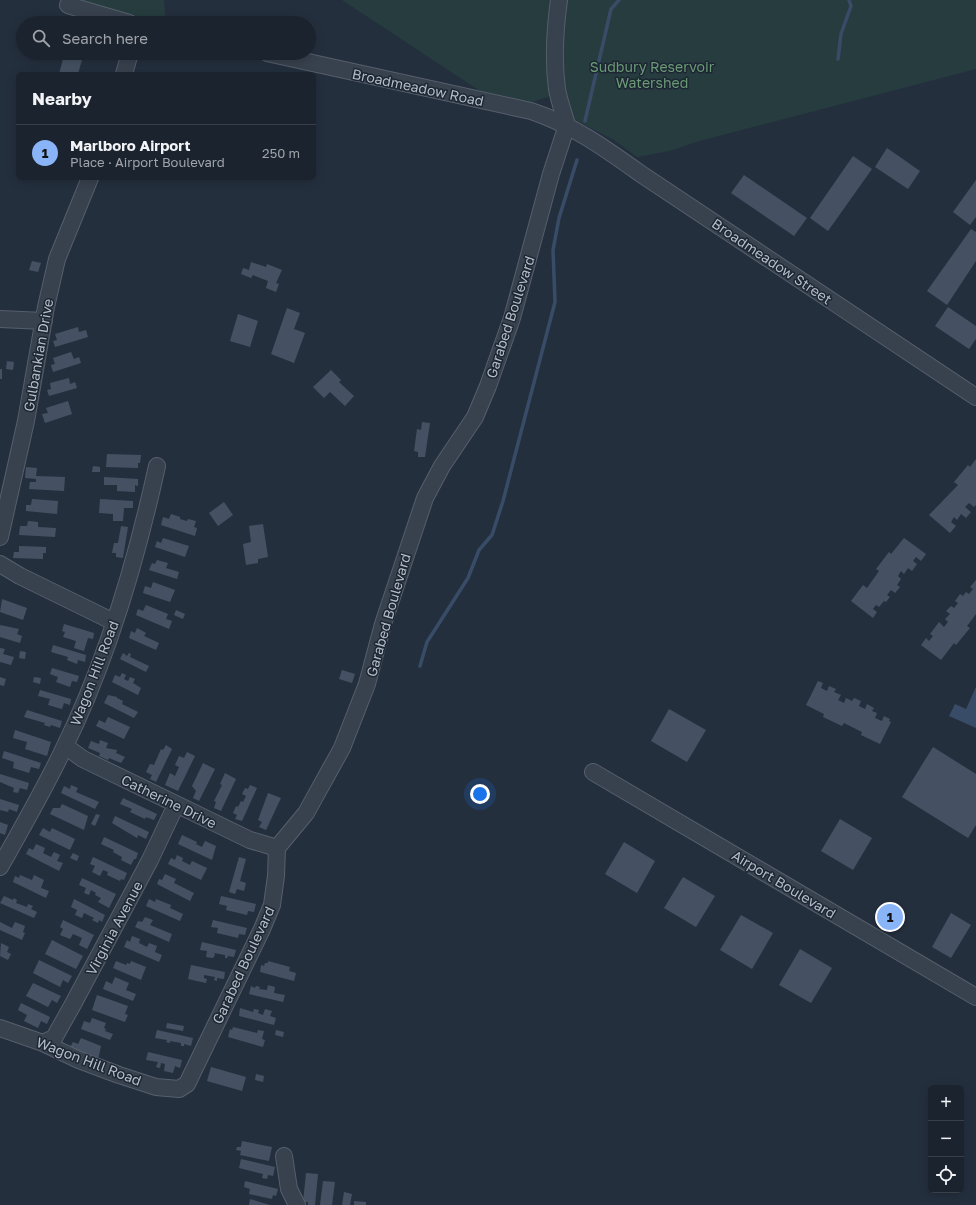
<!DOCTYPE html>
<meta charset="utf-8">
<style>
:root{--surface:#1b232e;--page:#282f3a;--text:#f1f3f6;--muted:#a0a4aa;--line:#39404a;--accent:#8ab4f8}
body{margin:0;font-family:"Golos Text",sans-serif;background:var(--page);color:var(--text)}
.controls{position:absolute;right:12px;bottom:12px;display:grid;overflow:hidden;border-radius:6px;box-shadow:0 2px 10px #0003}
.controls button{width:36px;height:36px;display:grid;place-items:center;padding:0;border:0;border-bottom:1px solid var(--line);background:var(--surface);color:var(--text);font:20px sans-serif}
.you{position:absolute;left:480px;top:794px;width:14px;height:14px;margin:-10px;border:3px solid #fff;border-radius:50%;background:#1a73e8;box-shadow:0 0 0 6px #1a73e833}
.badge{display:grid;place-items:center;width:26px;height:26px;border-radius:50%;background:var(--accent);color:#111;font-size:13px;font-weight:700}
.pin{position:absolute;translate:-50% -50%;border:2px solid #fff;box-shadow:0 1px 4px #0006}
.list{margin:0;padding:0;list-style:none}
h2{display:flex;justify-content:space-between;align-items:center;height:52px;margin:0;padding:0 16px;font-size:17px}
h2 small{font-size:13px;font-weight:400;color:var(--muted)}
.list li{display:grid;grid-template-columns:26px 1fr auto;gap:12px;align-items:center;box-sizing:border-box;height:56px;padding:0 16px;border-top:1px solid var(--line)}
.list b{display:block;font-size:15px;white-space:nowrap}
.list p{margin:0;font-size:13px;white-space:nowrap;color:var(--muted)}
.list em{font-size:13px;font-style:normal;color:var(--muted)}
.icon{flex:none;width:22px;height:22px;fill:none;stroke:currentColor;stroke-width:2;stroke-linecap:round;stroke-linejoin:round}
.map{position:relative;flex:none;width:976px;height:1205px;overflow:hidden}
.search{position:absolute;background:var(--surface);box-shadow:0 2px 10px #0003;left:16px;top:16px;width:300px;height:44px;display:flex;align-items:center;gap:10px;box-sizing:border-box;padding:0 14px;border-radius:22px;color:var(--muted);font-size:15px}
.panel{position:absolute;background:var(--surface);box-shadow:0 2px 10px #0003;left:16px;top:72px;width:300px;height:108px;border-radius:6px}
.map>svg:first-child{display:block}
.green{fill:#263c3f}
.water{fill:#394c67}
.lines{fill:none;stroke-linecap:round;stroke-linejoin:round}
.stream{stroke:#394c67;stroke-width:3.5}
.building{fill:#455162}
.minor-casing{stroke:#565f6c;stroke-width:18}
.minor{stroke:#38414e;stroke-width:16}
.labels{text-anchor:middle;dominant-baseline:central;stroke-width:3;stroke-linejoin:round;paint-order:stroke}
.park-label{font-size:14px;fill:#6b9a76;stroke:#1d2633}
.street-label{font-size:14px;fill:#b4bcc9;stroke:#1d2633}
</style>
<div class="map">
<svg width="976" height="1205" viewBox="0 0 976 1205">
<rect width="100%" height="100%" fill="#242f3e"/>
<!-- green -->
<path class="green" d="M70,0h94l2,23h-10z
M342,0h634v69l-273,71 -34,11 -32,6 -23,-17 -41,-21 -22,-23 -19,6 -52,-11z"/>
<!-- water -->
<path class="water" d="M976,687v41l-27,-12 6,-12 11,5z"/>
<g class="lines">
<!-- stream -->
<path class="stream" d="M838,59l3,-25 10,-28 -2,-6
M585,121l26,-112 8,-9
M420,666l7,-24 41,-64 11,-28 13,-15 11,-34 52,-199 -2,-52 6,-32 18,-58"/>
</g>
<!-- building -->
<path class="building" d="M64,55l18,5 -4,14h-19z
M887,148l33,23 -12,18 -33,-22z
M853,156l19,13 -44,62 -18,-13z
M744,175l63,43 -13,18 -63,-43z
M976,180v37l-6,8 -17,-13z
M971,229l5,3v29l-29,44 -20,-14z
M32,261l9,2 -3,9 -9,-2z
M251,262l15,5 1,-3 15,6 -6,13 3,1 -3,8 -10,-4 2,-7 -15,-6 -2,3 -10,-4 2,-6 6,2z
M948,307l28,19v13l-7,10 -34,-23z
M287,308l13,5 -6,16 11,4 -11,30 -23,-9z
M238,314l20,7 -8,26 -20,-6z
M78,327l1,5 7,-2 2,7 -33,10 -2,-6 4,-1 -2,-6z
M71,352l3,7 5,-2 2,6 -28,9 -2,-7 4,-1 -2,-6z
M7,361l7,1 -1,8 -7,-1z
M0,369h2v10h-2z
M331,370l10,10 -2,2 15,14 -9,10 -15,-14 -6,6 -11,-11z
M69,378l1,6 5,-2 2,6 -28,8 -2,-6 4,-1 -1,-6z
M68,401l4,13 -27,9 -3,-9 6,-1 -2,-5z
M422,422l8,1 -5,34h-7v-5l-4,-1 3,-22 4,1z
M107,454l34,1 -1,8h-2v5l-32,-1z
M976,459v46l-2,2 -5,-4 -4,4 6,5 -5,6 -5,-4 -4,6 -3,-3 -3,5 5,4 -6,7 -21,-18 29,-30 -4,-3 14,-17 2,2z
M93,466l7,1v5h-8z
M26,467l11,1 -1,8 29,1 -1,14 -35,-2 1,-7h6v-3l-11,-1z
M104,477l34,2v7l-3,-1v7l-18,-1v-6h-13z
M32,499l26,2 -1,13 -31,-3v-6h5z
M100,499l33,2v7h-9l-1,13h-10v-7l-14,-1z
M224,502l9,13 -15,11 -9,-13z
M171,514l9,3v2l7,2 1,-2 8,2 -2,6 3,1 -2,8 -34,-11 2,-8 6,2z
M28,521l10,1v5l18,1 -1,9 -36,-2 1,-9h7z
M263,524l5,33 -10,2v4l-12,2 -3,-21 8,-2 -2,-16z
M121,526l7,1 -5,31 -7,-1v-4h-4l2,-10h4z
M163,538l26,8 -4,11 -30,-10 2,-6 4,2z
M904,538l22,16 -5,7 -5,-4 -3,4 4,3 -5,7 -4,-3 -4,6 -3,-3 -3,5 3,3 -4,6 3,2 -5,6 -4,-3 -4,5 3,2 -4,5 -2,-1 -5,6 -3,-2 -3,4 4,3 -4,6 -22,-17 12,-16 4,3 12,-17 -3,-2 13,-17 2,2z
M19,546l27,1v6h-3v6l-30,-1 1,-6h5z
M157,560l11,3 -2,5 13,4 -2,7 -28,-9 3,-7 3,1z
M976,580v34l-9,12 3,2 -14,17 -2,-2 -13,17 -20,-15 5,-7 3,3 4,-5 -3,-2 9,-12 5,5 4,-5 -3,-3 5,-5 -4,-3 5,-5 3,2 4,-5 -3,-2 5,-7 3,2 3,-4 3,2 4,-5 -3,-2z
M153,582l22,8 -5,12 -27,-9 2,-7 6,2z
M2,599l25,9 -4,12 -23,-8z
M146,605l22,9 -2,5 6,2 -3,8 -33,-14 2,-6 5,2z
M176,610l9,4 -2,5 -9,-4z
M64,624l30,9 -1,6 -5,-1 -4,13 -10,-3 2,-7 -13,-4 2,-5 -3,-1z
M0,625l19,4 -2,5 5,2 -2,7 -20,-6z
M137,628l9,5 -2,3 15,7 -3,7 -27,-12 2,-7 4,2z
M53,645l33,10 -1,7 -7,-2 -1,4 -10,-4 1,-3 -17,-5z
M0,648l5,1 -2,5 11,3 -3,8 -11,-3z
M20,651l6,1 -1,7 -6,-1z
M123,653l4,3 2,-3 2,1 -1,3 19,9 -3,6 -26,-13z
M52,668l27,8 -2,6 -5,-1 -2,6 -14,-5 2,-5 -8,-3z
M342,670l13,4 -3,9 -13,-4z
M122,673l4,2 -2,4 4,2 2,-4 5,2 -2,4 8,5 -3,7 -26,-13 3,-7 5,2z
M0,677l6,2 -2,7 -4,-1z
M34,677l7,1 -1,6 -7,-2z
M818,681l5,2 -2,5 6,3 2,-5 7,3 -2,3 7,3 -3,5 6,3 2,-5 6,3 2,-3 7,3 -2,5 6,3 2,-5 7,4 -2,3 5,2 -2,5 7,3 2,-5 6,3 -1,2 2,1 -11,22 -19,-9 1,-3 -18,-9 -2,3 -19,-9 1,-3 -18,-9z
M40,690l31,9 -1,6 -6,-2 -2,6 -14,-4 2,-6 -12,-3z
M108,695l9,2v1l6,3 -1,3 16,8 -4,6 -30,-15z
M669,709l37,21 -19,32 -36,-21z
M27,710l35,11 -2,7 -9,-3 -1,2 -6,-2 1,-2 -21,-6z
M108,717l22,10 -6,12 -28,-13 3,-6 6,3z
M15,730l36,12 -4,14 -22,-7 2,-7 -14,-4z
M100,740l8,3 -2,5 11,2 -1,3 9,4 -4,6 -12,-5 -1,2 -9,-4 1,-3 -12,-5 3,-7 8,3z
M166,745l6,4 -16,33 -6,-3 2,-4 -6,-3 4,-8 4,1 7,-16 2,1z
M933,747l43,27v51l-8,13 -66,-41z
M4,751l37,12 -2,6 -8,-2 -2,6 -16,-5 1,-6 -12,-4z
M187,752l8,4 -17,35 -13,-6 5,-12 5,3 4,-9 -4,-2 4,-9 5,2z
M203,763l12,6 -16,32 -6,-3 3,-7 -4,-5z
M225,773l11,6 -15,32 -7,-3 2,-6 -2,-1 8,-16 -2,-1z
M0,774l29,9 -2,7 -7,-2 -2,5 -5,-1 1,-4 -14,-6z
M71,785l7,3 -2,4 23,10 -4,7 -34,-16 3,-7 6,3z
M250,785l7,3 -15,33 -7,-2 2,-4 -4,-2 3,-7 2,1 3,-6 2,1 3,-6 -4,-2 3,-6 3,1z
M268,793l13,5 -15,32 -7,-3 3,-5 -4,-2z
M123,798l34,16 -3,6 -8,-3 -1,2 -15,-7 2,-3 -12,-5z
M0,799l19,6 -2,7 -8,-3 -1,3 -8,-2z
M62,804l26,12 -4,14 -34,-16 3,-6h7z
M96,814l4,1 -5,11 -4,-2z
M115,816l34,16 -3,7 -8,-4 -1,3 -25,-15z
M840,819l32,19 -19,32 -32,-19z
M0,822l8,3 -3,10 -5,-2z
M43,828l7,4 2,-4 23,11 -5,11 -31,-15z
M182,835l15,7 -1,2 6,3 3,-6 11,5 -4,14 -34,-16z
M104,837l34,16 -2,6h-2l-3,6 -10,-5 1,-3 -9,-5 1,-2 -13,-6z
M624,842l31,19 -18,32 -32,-19z
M36,844l9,4 -2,5 8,4 3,-5 6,3 -3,6 6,2 -4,8 -33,-17 3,-6 4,2z
M73,853l6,3 -2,5 -7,-3z
M177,855l6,3 -1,3 8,4 2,-4 15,7 -6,12 -33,-16 3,-6 4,2z
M93,857l34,16 -3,7 -3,-1 -1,2 -13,-6 1,-3 -5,-2 -3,6 -8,-4 3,-6 -5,-2z
M239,857l7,2 -6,22 6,2 -2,8 -7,-2 -2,5 -6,-2z
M165,874l11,5 -2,4 20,10 -4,8 -33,-17 2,-5 3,1z
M20,875l12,5 2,-5 10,5 -3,8 8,3 -3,7 -33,-16 2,-6 4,2z
M683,877l32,19 -19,31 -32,-19z
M82,878l34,16 -7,14 -11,-6 3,-4 -6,-3 1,-2 -5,-3 -2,5 -5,-2 2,-5 -7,-3z
M4,896l9,4 1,-2 3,2 -1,3 11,4 1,-3 5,2 -2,3 6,3 -3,6 -34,-15z
M221,896l35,8 -2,8 -6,-1 -1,4 -21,-5 1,-4 -8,-2z
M74,899l31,16 -3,7 -3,-2 -1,3 -6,-3 2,-2 -10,-5 -2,5 -7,-3 2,-5 -6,-3z
M149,899l6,3 1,-3 15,6 -1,3 13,6 -3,7 -34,-15z
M951,913l20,12 -20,33 -19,-11z
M741,915l32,18 -21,36 -32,-19z
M145,917l8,3 -3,5 22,9 -3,8 -34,-15 3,-6 4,1z
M63,920l31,15 -7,14 -8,-4 3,-7 -9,-4 -3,5 -10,-4 3,-6 -3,-2z
M213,920l34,8 -2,7 -6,-1 -1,4 -21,-5 1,-5 -7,-1z
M0,922l12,6 3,-6 10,4 -2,6 2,1 -3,7 -22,-10z
M132,936l8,3 -1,4 8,4 2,-4 8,3 -2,6 7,3 -3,7 -35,-15 3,-7 3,2z
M52,940l31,16 -7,13 -31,-15z
M202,942l34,8 -2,7 -6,-1 -1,2h-2v-3l-11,-2 1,2 -2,3 -7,-1 1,-6 -7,-1z
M1,943l8,4 -2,5 4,2 -3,6 -8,-4z
M800,949l32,19 -21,35 -32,-18z
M39,960l33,16 -4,7 -5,-3 -3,7 -27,-14z
M116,961l10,4 1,-2 3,1 1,-3 15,6 -5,13 -28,-12z
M268,961l22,6 -1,4 7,2 -2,8 -34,-9 1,-7 3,1 1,-3h3z
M191,965l34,7 -1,7 -7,-1v3l-3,-1 1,-3 -11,-2v3l3,1 -1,4 -18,-4z
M115,977l14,6 -3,7 10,4 -3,7 -30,-12 3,-8 6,3z
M33,983l28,13 -4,7 -5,-3 -4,7 -22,-11z
M268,985l7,2 -1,6 11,2 -2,7 -34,-8 2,-8 4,2 1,-2 4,1 -1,2 8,1z
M97,995l31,11 -3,8 3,1 -3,7 -33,-12z
M21,1003l29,14 -3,7 -6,-3 -3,7 -14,-7 3,-6 -9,-5z
M240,1008l13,4 1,-3 5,1 -1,3 5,2 2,-6 7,2 -2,5 6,2 -2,7 -35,-9z
M92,1018l14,5 -2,5 2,1 -1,2 8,3 -3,6 -29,-11 3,-8 6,2z
M167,1023l17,3 -1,5 -17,-3z
M233,1027l24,6 1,-3 6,1 -2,8 3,1 -2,7 -35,-10 2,-8 2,1z
M157,1030l36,8 -2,8 -7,-2v2h-3v-3l-11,-2v2l-4,-1 1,-2 -12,-2z
M276,1030l8,2 -1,5 -8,-2z
M81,1038l20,8 -3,14 -29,-11 4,-7 5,2z
M148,1052l34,8 -2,8 -5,-2 -2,7 -9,-2 1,-7 -4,-1 -1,5 -4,-1 2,-5 -12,-2z
M211,1067l35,10 -4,14 -35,-10z
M256,1074l8,2 -1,6 -8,-2z
M242,1141l30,6 -3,14 -29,-6 1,-4 -5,-1 1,-3h4z
M241,1159l34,8 -2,9 -5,-1 -1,4 -5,-1 1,-4 -24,-6z
M306,1173l12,1 -3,31h-7v-3h-5z
M245,1181l33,8 -2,7 -3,-1 -1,4 -23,-5 1,-5 -6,-2z
M323,1181l12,1 -3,23h-12z
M344,1192l8,2 -2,11h-8z
M250,1199l20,6h-21z
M354,1201l12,1v3h-12z"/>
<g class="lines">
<!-- minor casing -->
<g class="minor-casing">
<path id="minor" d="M559,0c-4,29 -6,60 -2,89 2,12 7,25 10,36
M68,5l61,18
M267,53l264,58c42,14 75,38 110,63l335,223
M124,74l6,-21
M0,319l44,2
M0,537l26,-116 20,-114 11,-48 33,-81
M0,564l20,12 94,46
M65,746l18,13 167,81 27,8
M593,772l383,225
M0,867c22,-39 44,-77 63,-117 44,-89 73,-188 94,-284
M0,1028l43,15 36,17 40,15 37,12 23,2 8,-5 75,-155 10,-24 4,-29 1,-28 29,-35 36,-65 25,-64 16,-60 42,-126 17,-32 33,-49 13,-31 24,-68 39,-144 16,-49
M43,1043l11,-5 18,-32 78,-146 26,-55
M284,1156l5,33 8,16"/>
</g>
<!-- minor -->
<use href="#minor" class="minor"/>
</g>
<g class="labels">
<!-- park labels -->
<g class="park-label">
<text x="652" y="66">Sudbury Reservoir<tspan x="652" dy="16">Watershed</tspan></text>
</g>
<!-- street labels -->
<g class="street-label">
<text transform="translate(418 87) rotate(12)">Broadmeadow Road</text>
<text transform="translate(772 261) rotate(34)">Broadmeadow Street</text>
<text transform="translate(510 317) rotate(-72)">Garabed Boulevard</text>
<text transform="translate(38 355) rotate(-80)">Gulbankian Drive</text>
<text transform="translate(388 615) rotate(-74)">Garabed Boulevard</text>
<text transform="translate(94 673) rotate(-69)">Wagon Hill Road</text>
<text transform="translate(169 801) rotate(26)">Catherine Drive</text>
<text transform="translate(784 884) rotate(31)">Airport Boulevard</text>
<text transform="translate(114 928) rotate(-62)">Virginia Avenue</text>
<text transform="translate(243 965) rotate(-65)">Garabed Boulevard</text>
<text transform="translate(89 1061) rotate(21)">Wagon Hill Road</text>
</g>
</g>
</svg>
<div class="controls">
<button>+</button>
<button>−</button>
<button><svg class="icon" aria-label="locate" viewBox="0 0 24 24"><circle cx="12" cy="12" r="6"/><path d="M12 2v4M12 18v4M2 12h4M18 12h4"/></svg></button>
</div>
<div class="you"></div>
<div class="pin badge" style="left:890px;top:917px">1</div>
<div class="search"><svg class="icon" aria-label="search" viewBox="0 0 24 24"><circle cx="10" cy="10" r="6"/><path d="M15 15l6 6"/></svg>Search here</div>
<section class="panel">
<h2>Nearby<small></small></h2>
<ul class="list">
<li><span class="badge">1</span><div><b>Marlboro Airport</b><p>Place · Airport Boulevard</p></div><em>250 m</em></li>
</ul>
</section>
</div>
